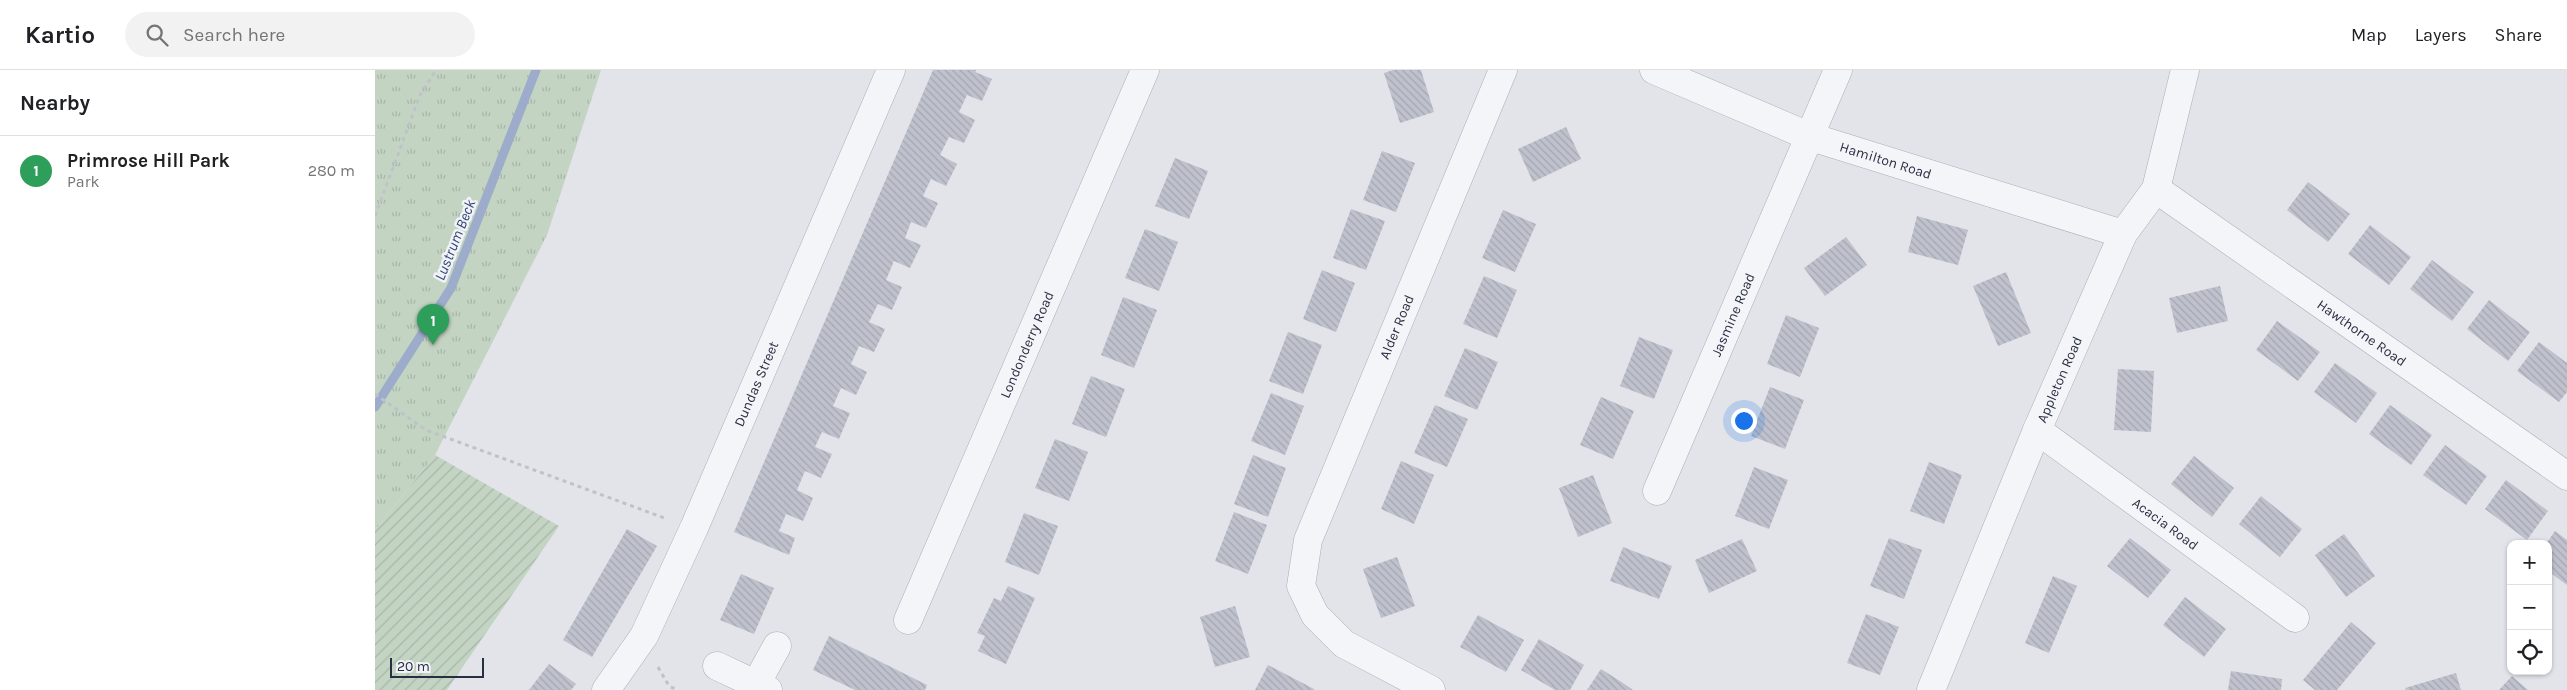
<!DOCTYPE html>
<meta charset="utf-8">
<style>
:root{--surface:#fff;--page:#f2f2f2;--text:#202124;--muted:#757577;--line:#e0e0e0;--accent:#d04647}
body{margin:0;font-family:Karla,sans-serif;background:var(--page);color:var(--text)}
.controls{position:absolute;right:15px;bottom:15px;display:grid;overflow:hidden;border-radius:10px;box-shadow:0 1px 4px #0004}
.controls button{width:45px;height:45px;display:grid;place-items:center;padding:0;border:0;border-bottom:1px solid var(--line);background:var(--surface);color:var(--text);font:25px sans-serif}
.scale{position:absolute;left:15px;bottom:12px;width:94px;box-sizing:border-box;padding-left:5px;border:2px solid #292f42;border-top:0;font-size:14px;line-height:18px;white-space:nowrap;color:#292f42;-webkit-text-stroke:4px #f1f3f7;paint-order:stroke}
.you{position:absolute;left:1368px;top:350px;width:18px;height:18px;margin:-12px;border:4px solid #fff;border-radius:50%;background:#1a73e8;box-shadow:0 0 0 8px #1a73e833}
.badge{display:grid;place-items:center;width:32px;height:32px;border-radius:50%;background:var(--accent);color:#fff;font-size:16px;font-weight:700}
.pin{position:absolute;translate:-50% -41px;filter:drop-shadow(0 1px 2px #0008)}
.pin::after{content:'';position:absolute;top:26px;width:18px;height:15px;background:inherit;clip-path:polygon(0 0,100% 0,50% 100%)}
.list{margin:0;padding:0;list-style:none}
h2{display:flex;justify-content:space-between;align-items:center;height:65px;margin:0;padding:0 20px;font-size:21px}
h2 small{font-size:16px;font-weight:400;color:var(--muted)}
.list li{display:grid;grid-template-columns:32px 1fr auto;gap:15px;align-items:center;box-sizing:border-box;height:70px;padding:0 20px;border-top:1px solid var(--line)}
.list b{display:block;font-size:19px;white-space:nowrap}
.list p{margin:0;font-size:16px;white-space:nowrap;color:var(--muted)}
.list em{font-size:16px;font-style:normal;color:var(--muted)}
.icon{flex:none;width:28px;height:28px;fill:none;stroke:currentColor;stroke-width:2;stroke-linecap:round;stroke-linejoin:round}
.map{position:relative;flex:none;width:2192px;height:620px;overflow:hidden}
header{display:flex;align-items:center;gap:30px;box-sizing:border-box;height:70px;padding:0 25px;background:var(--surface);border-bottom:1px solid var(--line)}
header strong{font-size:24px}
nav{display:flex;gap:28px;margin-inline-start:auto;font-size:18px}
.search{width:350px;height:45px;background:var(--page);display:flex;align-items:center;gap:12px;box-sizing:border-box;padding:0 18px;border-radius:28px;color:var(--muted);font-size:19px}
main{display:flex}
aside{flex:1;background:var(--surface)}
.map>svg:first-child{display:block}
.park{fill:url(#park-tufts)}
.garden{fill:url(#garden-furrows)}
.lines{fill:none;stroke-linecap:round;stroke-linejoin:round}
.stream{stroke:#9cacca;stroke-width:9}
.building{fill:url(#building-back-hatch)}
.minor-casing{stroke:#aaaeb8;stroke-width:29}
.path{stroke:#bfc2c9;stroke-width:3;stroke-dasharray:4 4;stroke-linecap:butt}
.minor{stroke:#f4f5f8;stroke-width:28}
.labels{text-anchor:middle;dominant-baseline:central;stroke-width:5;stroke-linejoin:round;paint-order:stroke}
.street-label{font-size:14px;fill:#292f42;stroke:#f1f3f7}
.water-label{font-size:15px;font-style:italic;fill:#334777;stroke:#f1f3f7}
</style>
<header>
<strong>Kartio</strong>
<div class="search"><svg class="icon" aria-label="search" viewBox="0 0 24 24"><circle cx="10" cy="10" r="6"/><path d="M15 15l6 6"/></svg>Search here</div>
<nav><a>Map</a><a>Layers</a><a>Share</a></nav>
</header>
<main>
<aside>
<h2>Nearby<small></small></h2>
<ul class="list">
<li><span class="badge" style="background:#2e9e5b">1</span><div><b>Primrose Hill Park</b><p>Park</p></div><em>280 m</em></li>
</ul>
</aside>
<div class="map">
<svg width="2192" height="620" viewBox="0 0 2192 620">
<defs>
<pattern id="park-tufts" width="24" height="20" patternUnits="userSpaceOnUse" patternTransform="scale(1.25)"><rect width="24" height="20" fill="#c4d4c3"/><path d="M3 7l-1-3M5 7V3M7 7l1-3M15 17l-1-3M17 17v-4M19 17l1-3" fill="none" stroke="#a8b6a9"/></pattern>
<pattern id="garden-furrows" width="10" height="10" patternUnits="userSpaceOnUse" patternTransform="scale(1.25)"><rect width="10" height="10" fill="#c4d4c3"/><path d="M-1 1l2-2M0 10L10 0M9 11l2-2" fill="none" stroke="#a8b6a9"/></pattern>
<pattern id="building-back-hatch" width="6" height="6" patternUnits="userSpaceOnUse" patternTransform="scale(1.25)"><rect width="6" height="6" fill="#bfc2cd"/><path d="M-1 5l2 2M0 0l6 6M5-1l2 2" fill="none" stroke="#a4a7b1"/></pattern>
</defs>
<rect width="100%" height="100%" fill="#e2e4ea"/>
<!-- park -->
<path class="park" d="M0,0h226l-54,165 -112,220 -60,75z"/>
<!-- garden -->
<path class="garden" d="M60,385l124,71 -112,164h-72v-160z"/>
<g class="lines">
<!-- stream -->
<path class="stream" d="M0,337l76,-119 85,-218"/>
</g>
<!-- building -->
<path class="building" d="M558,0h43l-1,2 17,7 -10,22 -15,-6 -8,17 16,8 -11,23 -15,-6 -9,18 17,9 -11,22 -15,-7 -8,17 15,7 -12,25 -15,-6 -6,16 16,7 -11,23 -16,-7 -8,19 16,7 -10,23 -14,-6 -9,18 16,7 -11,23 -15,-6 -8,18 16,8 -11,23 -15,-7 -8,18 17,7 -11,26 -17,-7 -7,15 17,7 -11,24 -16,-7 -8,19 16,8 -10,23 -17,-7 -7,17 16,7 -6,17 -55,-23z
M1018,0h28l13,42 -34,11 -16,-50z
M1191,57l15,32 -48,23 -15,-33z
M1007,81l33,12 -19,49 -33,-12z
M800,88l33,13 -19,48 -34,-13z
M1933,112l42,32 -22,28 -41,-32z
M976,139l34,12 -19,49 -33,-12z
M1128,140l33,14 -21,48 -33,-14z
M1542,146l51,14 -10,35 -50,-13z
M1995,155l41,32 -22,28 -41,-31z
M770,159l33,13 -19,49 -34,-13z
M1471,167l21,28 -42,31 -21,-28z
M2057,190l42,32 -22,29 -42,-32z
M947,200l33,13 -19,49 -33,-13z
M1631,202l25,61 -33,13 -25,-60z
M1109,206l33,14 -20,48 -34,-14z
M1845,216l8,35 -51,12 -8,-35z
M748,227l34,13 -23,58 -33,-13z
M2114,230l41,32 -22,29 -41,-32z
M1411,245l33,13 -19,49 -33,-13z
M1902,251l43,31 -22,29 -42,-31z
M913,262l34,13 -19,49 -34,-13z
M1264,267l34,13 -19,49 -34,-13z
M2164,272l28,21v29l-8,10 -42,-31z
M1090,278l33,14 -21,48 -33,-14z
M1960,293l42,30 -21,30 -42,-31z
M1743,299l36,2 -3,61 -37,-2z
M716,306l34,13 -19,48 -34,-13z
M1395,317l34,13 -19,49 -34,-13z
M896,323l33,13 -19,49 -34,-14z
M1226,327l33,14 -21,48 -33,-14z
M1060,335l33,14 -21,48 -33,-14z
M2015,335l42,30 -21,30 -42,-31z
M680,369l33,13 -19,49 -34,-13z
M2070,375l42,31 -21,29 -43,-30z
M878,385l33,13 -18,49 -34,-13z
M1819,386l40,32 -22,29 -41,-33z
M1026,391l33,14 -20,49 -33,-15z
M1554,392l33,13 -18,49 -34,-13z
M1379,397l34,13 -19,49 -34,-13z
M1218,405l19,48 -34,14 -19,-49z
M2131,410l42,31 -21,29 -42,-31z
M1886,426l41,33 -22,28 -41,-33z
M859,442l33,13 -19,49 -33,-13z
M649,443l34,13 -19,49 -34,-13z
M252,459l30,17 -65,111 -29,-17z
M2180,461l12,9v45l-19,-14v-27h-2z
M1969,464l31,42 -29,21 -31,-42z
M1514,468l33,12 -18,49 -34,-13z
M1755,468l41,32 -23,28 -41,-32z
M1367,469l15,32 -48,22 -14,-33z
M1248,477l49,19 -13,33 -49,-18z
M1022,487l18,49 -34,12 -18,-49z
M366,504l33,14 -20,46 -34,-14z
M1678,506l24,10 -28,67 -24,-10z
M633,516l27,12 -29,66 -28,-13 7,-15 -8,-3 17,-35 7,3z
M1810,527l41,32 -22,28 -41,-32z
M860,536l15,51 -35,10 -15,-50z
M1491,544l33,13 -19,48 -33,-12z
M1103,545l46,25 -18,32 -46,-25z
M1976,552l25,21 -39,47h-22l-12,-10z
M454,566l98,49 -2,5h-70l-42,-20z
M1164,569l45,26 -14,25h-15l-34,-20z
M174,594l27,20 -5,6h-42z
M893,595l46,24v1h-59z
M1226,599l22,14 10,7h-46z
M1856,601l51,8 -1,11h-53z
M2081,603l5,17h-55l-1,-2z
M2137,606l16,14h-29z"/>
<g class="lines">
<!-- minor casing -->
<g class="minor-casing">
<g id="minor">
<path id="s1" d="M1279,0l157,67 312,97"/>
<path id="s2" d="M1781,119l411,287"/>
<path id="s3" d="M1662,360l258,188"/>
<path id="s4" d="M1282,421l181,-421"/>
<path id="s5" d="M533,550l237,-550"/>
<path d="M342,596l51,24"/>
<path d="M381,614l21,-38"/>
<path id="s6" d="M231,620l38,-54 50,-108 197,-458"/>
<path id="s7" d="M1056,620l-87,-46 -29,-29 -14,-29 7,-46 195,-470"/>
<path id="s8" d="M1556,620l106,-260 86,-196 33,-45 29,-119"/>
</g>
</g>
<!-- path -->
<path class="path" d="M0,146l45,-121 16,-25
M0,324l51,36 241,89
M283,597l11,19 8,4"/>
<!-- minor -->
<use href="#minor" class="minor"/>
</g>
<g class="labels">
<!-- street labels -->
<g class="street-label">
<text stroke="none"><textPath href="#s1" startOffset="249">Hamilton Road</textPath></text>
<text stroke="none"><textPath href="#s4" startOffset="192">Jasmine Road</textPath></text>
<text stroke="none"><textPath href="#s7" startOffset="449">Alder Road</textPath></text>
<text stroke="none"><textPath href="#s2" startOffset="251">Hawthorne Road</textPath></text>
<text stroke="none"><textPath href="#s5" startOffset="300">Londonderry Road</textPath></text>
<text stroke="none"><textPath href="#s8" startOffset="336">Appleton Road</textPath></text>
<text stroke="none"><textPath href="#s6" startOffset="342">Dundas Street</textPath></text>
<text stroke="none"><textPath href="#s3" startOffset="159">Acacia Road</textPath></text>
</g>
<!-- water labels -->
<g class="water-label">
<text transform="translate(80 170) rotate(-68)">Lustrum Beck</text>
</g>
</g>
</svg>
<div class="controls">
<button>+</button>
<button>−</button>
<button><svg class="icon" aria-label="locate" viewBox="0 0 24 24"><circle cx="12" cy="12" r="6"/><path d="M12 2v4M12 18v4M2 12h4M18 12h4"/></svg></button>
</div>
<div class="scale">20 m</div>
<div class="you"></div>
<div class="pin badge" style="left:58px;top:275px;background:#2e9e5b">1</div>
</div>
</main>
